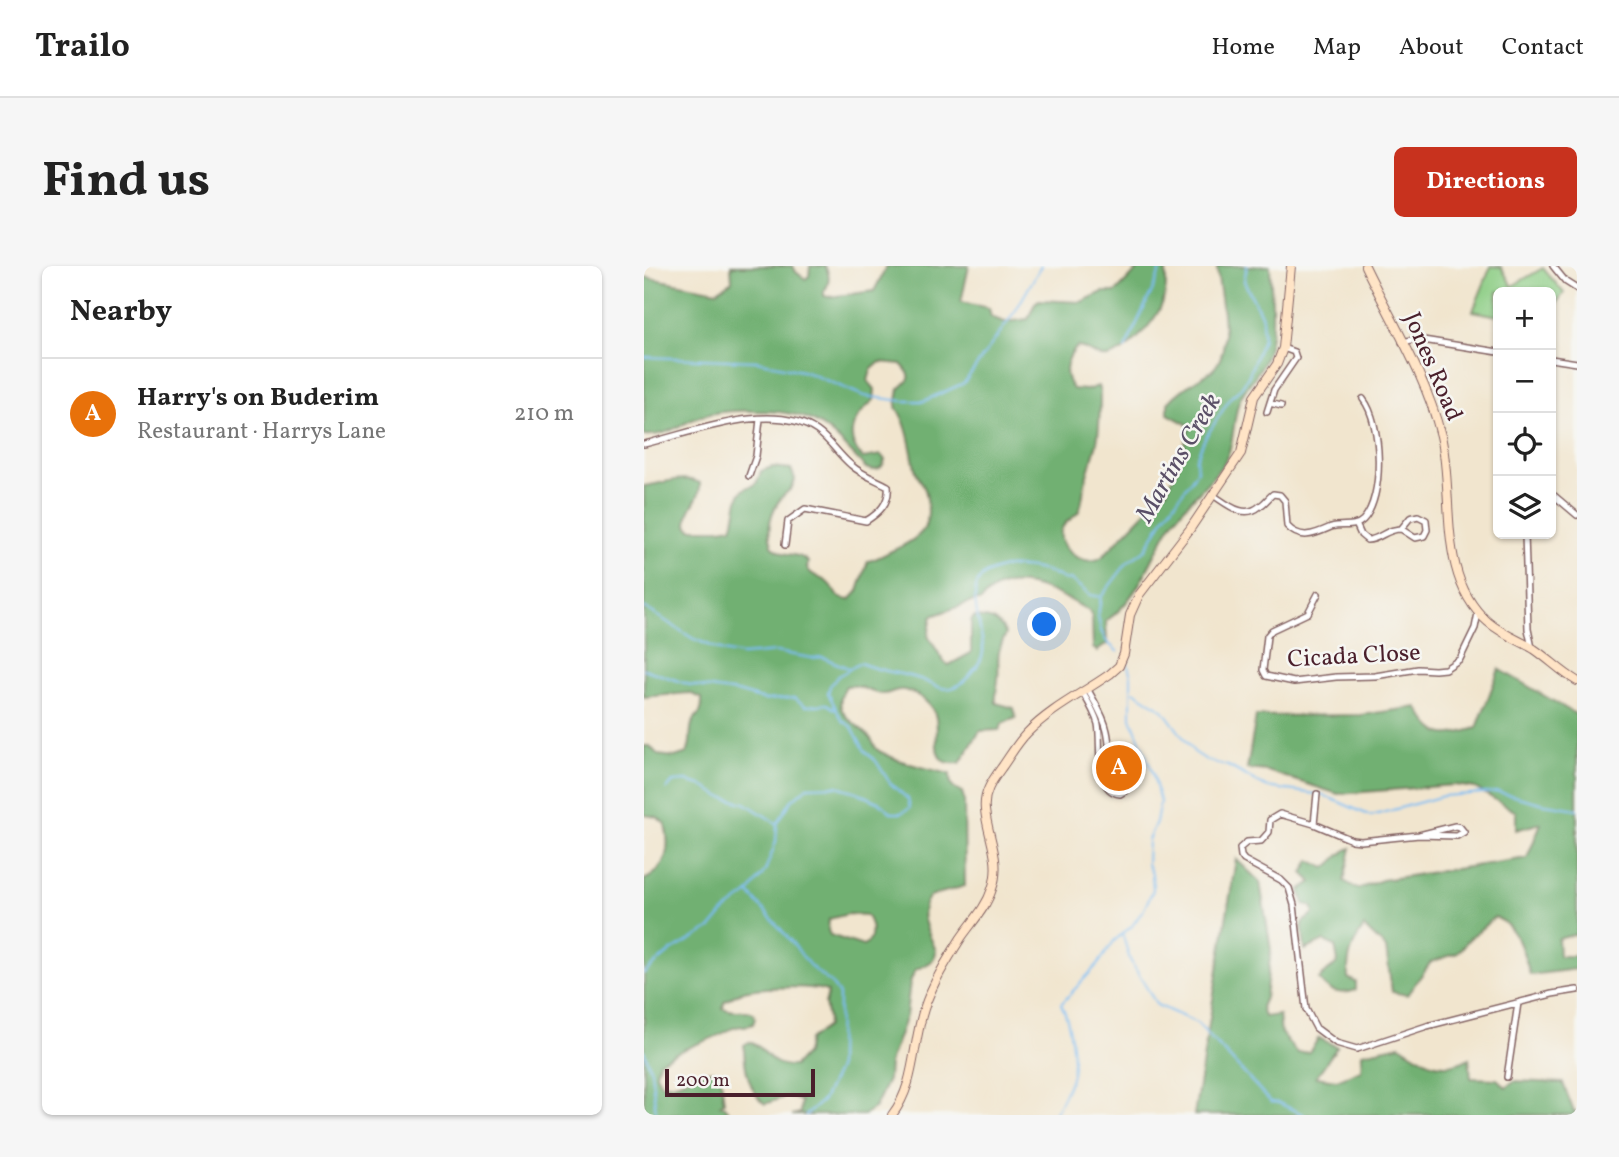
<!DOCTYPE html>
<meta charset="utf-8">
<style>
:root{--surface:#fff;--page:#f6f6f6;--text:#222;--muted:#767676;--line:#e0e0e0;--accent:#c8321e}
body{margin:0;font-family:Vollkorn,serif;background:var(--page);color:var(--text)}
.controls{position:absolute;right:21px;top:21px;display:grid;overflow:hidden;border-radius:10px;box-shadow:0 2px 5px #0004}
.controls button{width:63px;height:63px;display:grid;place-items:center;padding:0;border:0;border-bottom:2px solid var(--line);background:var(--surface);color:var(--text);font:35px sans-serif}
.scale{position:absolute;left:21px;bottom:18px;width:150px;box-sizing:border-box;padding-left:7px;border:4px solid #4a1f2b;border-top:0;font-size:19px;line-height:24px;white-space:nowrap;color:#4a1f2b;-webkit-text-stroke:5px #f6f6f2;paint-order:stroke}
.you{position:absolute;left:401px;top:359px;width:24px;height:24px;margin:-18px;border:5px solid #fff;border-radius:50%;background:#1a73e8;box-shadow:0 0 0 10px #1a73e833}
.badge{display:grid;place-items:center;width:46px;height:46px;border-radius:50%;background:var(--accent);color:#fff;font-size:23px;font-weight:700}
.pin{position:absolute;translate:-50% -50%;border:4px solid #fff;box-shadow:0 2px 7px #0006}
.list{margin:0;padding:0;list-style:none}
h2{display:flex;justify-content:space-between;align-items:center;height:91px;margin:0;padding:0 28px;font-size:30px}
h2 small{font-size:23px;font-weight:400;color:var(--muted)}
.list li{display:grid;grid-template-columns:46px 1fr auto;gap:21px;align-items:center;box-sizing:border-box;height:112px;padding:0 28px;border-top:2px solid var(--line)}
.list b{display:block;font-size:26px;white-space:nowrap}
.list p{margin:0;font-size:23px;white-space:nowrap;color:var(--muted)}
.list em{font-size:23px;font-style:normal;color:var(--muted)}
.icon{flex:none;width:38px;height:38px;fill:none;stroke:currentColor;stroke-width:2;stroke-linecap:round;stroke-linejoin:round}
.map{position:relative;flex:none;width:933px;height:849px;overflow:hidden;border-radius:10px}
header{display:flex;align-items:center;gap:42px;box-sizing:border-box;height:98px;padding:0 35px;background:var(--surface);border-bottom:2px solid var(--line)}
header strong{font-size:33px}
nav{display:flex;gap:38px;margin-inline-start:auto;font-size:24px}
.intro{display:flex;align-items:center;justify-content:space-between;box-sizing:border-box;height:168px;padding:0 42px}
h1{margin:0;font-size:49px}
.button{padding:18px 32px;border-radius:10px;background:var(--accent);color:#fff;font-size:24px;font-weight:700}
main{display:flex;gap:42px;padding:0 42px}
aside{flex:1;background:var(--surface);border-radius:10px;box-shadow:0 2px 5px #0004}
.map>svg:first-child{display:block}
.green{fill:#8ccd84;stroke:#6b7658;stroke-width:2}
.forest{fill:#71b072;stroke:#5e684e;stroke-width:2;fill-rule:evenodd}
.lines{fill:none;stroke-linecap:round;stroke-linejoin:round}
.stream{stroke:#7ebef3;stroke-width:2}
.street-casing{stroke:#846464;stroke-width:8}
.secondary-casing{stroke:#846464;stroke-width:10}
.street{stroke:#fff;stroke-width:5}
.secondary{stroke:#ffe4c6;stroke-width:8}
.labels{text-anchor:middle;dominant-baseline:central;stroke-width:5;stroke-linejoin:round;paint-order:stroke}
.street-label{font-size:24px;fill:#4a1f2b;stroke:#f6f6f2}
.water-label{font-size:26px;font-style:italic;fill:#5a4f67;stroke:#f6f6f2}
</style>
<header>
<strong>Trailo</strong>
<nav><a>Home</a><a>Map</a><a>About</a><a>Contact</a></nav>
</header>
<div class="intro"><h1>Find us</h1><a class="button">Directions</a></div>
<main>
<aside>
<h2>Nearby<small></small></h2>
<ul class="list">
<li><span class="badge" style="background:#e8710a">A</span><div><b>Harry's on Buderim</b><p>Restaurant · Harrys Lane</p></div><em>210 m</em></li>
</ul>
</aside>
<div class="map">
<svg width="933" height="849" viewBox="0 0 933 849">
<rect width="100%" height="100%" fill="#f6f6f2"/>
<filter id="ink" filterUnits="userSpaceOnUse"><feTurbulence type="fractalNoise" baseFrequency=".0143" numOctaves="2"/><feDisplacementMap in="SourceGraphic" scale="14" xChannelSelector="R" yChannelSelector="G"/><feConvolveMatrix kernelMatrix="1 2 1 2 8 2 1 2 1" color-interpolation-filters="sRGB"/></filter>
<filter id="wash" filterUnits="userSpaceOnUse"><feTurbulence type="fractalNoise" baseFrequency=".00686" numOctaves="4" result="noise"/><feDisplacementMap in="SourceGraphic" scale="28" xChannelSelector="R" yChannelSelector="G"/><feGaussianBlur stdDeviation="1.57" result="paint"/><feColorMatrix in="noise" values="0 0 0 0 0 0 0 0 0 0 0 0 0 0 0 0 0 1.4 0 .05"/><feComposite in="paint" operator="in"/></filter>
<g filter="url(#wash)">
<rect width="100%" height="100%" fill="#f1e5ce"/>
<!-- green -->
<path class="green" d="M847,0l10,1 11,19 31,-18 21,25 -13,17v-18h-53v24l-25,-5z"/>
<!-- forest -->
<path class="forest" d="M87,0h62l3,6 9,7 4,-3 1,-10h15c5,8 5,18 -1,25v5l5,1 45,-6 13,-25h82l-8,36 28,6 2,9 13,5 24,-3 7,-16 4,-3 42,2 22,-10h13l25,-26h25c0,13 1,26 -4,38 -7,18 -35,50 -55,53 -10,2 -19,-10 -30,-10 -12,12 -15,28 -4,42l14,1 11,-4 2,7c0,17 0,33 -3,49 -3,13 -8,25 -11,37 -3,10 -3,23 -7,32 -5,8 -16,10 -18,20 -4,20 25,37 41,26l65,-67 11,-24 12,-40 -22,-12v-11c12,-14 28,-22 43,-32 25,-19 7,-78 6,-105h53c1,31 7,66 -6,95 -6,15 -20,26 -25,41 -7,20 -4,44 -16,62 -15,22 -38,38 -52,61 -20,32 -32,74 -65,96l1,23 -10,7 -4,-3 -1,-31 -3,-6c-30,-18 -82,-46 -108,-10h-7l-42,15 -4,20 16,26 5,3 22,-12v-32l3,-4c17,1 24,2 32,17 -12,24 -6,23 -8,46 -1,8 -3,15 -2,23l18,5 2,10 -13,5 -4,7 -19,1 -20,32c-33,4 -20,-26 -24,-45 -3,-14 -18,-25 -32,-28 -8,-2 -13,4 -21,4 -14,0 -22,-11 -37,-8 -18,30 12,35 25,53 4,6 3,10 10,13 22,12 45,16 69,22 0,11 1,15 12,18l2,7 1,87 -35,10c-15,19 -1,35 6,55 -1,12 -11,14 -21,19l-5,12 -4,34 -17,47 -1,17 -13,27 -11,8h-72l8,-2 1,-12 -13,-5 -23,8c-17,-13 -21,-40 -21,-59l5,-3c20,5 15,24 45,24l12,-13 3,-13 18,-14 1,-6 -3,-16 3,-12c-13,-7 -69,-5 -84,-1 -7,2 -13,7 -20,11l-1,6c11,6 21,0 30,5l2,5 -2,6c-7,3 -15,1 -22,5 -22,13 -49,18 -72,33l-3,12 5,10c21,4 39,-19 59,-12l4,30 -4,3 4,1 7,9h-87v-235c23,-11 27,-32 21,-56l-8,-7 -13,-2v-69h6l8,9 17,2 12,-4c5,-10 2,-19 5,-29 6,-14 10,-5 10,-26l-13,-5 -45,4v-211c19,-2 37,-12 56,-3 1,19 -13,21 -13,42l4,4h29l12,-2c5,-11 3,-27 10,-36 10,-10 12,3 19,-20l11,-4 19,2 4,10c-2,10 -6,11 -13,18 -11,13 -16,32 -10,48 10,14 25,5 36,17l-1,6c5,9 12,8 20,14 11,9 4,16 23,18l8,-9 10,-30c11,-2 20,-9 30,-13 28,-13 34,-24 28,-55 -2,-9 -9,-16 -11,-25 -5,-22 -6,-42 -19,-61l3,-18c12,-11 15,-11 2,-25l-21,-2 -9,8 -3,11 7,8 -1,11c-19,16 -33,36 -11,58l18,-3 4,5c-3,10 -10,12 -19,8 -42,-44 -51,-57 -114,-57 -20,-1 -35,0 -53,6 -21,8 -32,20 -55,18v-158l73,14 15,-10zM204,648l18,1c7,9 9,25 -3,31l-33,-11 -2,-5 1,-11z
M855,403l78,46v219l-19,5 1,17h18v13l-47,6c-6,-22 -13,-49 -35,-58l-26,22 -11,14 -27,9 -24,33 -15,-3 -6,-44 -22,-21c-12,17 -17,30 -16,51l8,4v8c-15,6 -28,2 -37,-11l19,-17 -3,-16 -11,-5 -19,9 -3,-27 12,-10 -2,-7 -8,-2 -4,-14 12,-8 -9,-9 7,-13 15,8c10,-6 15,-17 26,-20l-7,33 14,8 24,-9 145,-22 14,-35 -25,7v-18l-41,-24 -21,-3 -116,9 -71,-23 -20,-2 9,-53 105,-1 56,-8c20,32 25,31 60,21z
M592,593l24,23 11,68 -6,48 -4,9 3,10 15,-2 2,18 16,20 12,-1 10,-14 18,9 -21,30 21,3 24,-10 1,-17 38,-8c22,15 42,29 69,13l2,20 26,1 9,8 8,-6 49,2 11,29h3v3h-383z"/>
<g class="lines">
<!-- stream -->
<path class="stream" d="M481,83l32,-69 4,-14
M0,91l113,4 49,11 58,24 39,5h21l40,-18 52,-73 25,-44
M0,341l48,31 31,13 19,4 34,-3 36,6 10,-1 26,11
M474,386l-11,-10 -6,-11 -3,-15 3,-19 26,-34 19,-14 18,-31 26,-36 7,-11 -1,-12 8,-19 27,-43 9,-8 8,-12 15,-38 -1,-22 -18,-36 3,-15
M0,403l46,16 47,7 28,8 29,-2 12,8 21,-2 9,6
M490,425l29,19 31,42 14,9 20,5 38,21 57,8 48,21 72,-20 55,-4 47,12 32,5
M23,523l6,-7 13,-1 15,4 20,12 24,6 31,20
M105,627l42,48 19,25 22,18 7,11 -1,74 -15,31 -17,15
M479,670l7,24 27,45 40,18 74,79 8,1 25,12
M0,707l27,-22 40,-23 15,-18 23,-17 16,-22 11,-29 1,-18 14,-23 16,-14 30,-1 20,6 23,11 12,10h9l9,-5 -2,-9 -18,-16 -14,-22 -11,-10 -13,-24 -10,-7 -14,-27 2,-7 8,-10 22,-13c18,8 37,9 57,15 8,2 16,8 25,10 9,2 18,-2 24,-9 6,-6 16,-18 17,-27 2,-21 -22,-67 5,-79 7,-3 13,-6 20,-6 20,-1 40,3 57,13l5,-1 20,16 11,2
M0,785l7,19 5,43
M410,849c6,-13 15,-27 18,-41 3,-18 -2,-54 -11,-70l38,-41 15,-22 18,-15 12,-17 9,-19 -1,-16 -5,-10 1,-24 8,-18 4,-20 -7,-29 -22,-55v-42l-5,-17"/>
</g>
</g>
<g filter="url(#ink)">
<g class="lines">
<!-- street casing -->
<g class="street-casing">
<path id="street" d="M909,0l13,16 11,7
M758,76l15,-3 81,13
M907,93l26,4
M626,137l11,3
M623,146l7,-22 22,-32 -2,-6 -11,-4
M0,178c48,-11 128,-44 173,-13 13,9 21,23 34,34 11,10 24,14 37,21 2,17 -9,27 -22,35l-61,-12 -17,12 -3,24
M105,210l7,-20 4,-37
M907,227l26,22
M569,229c14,9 31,25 47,11 5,-3 8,-8 13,-12l7,1 5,6 2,25c14,15 28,8 44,1 11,-4 23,2 32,-7 22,-23 19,-97 0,-121
M774,250l8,4 1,10 -3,6 -9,2 -14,-9 9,-11z
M712,258l5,11 6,5c13,0 18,-11 34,-11
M881,268l3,95 4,19
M674,328l-10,19 -36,17 -5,6 -4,34 3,6 28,6 42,-5 39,-1 43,-7 17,1 10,-1 15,-10 15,-31 3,-15
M439,427c6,10 12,20 15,31 4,20 -5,67 22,70l5,-3v-9c-19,-19 -13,-28 -18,-51 -3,-15 -12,-28 -19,-41
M670,558l3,-30
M775,569l38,1 7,-4 -4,-5 -5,-1 -36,9 -58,6 -9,-1 -38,-16 -34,-10 -10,6 -1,12 -8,9 -14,1 -7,6 1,8 3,4 37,20 8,8 5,17 12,104 10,19 20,15 21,6 70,-23 125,-32 25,-4
M863,811l11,-74"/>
</g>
<!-- secondary casing -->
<g class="secondary-casing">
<path id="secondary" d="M721,0c26,54 62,112 76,170 14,60 -5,141 47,186 14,12 31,18 46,27 15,10 27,23 43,32
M248,849c24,-31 20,-70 32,-106 8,-25 23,-49 37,-71 11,-16 25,-30 31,-49 10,-28 -4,-51 -7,-79 -2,-17 7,-29 17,-43 8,-11 15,-24 25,-34 23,-24 56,-40 83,-59l9,-8 5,-12 6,-39 9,-20 51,-66 51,-76 13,-56 23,-33 6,-16 8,-82"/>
</g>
<!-- street -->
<use href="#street" class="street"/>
<!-- secondary -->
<use href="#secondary" class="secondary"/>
</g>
</g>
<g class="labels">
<!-- street labels -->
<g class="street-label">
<text transform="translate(788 101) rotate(67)">Jones Road</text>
<text transform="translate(710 391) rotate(-3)">Cicada Close</text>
</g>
<!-- water labels -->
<g class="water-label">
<text transform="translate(535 192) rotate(-60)">Martins Creek</text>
</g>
</g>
</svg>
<div class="controls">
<button>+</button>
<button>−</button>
<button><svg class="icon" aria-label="locate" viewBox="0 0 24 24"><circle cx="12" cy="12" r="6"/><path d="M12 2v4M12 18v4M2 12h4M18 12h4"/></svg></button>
<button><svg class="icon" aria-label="layers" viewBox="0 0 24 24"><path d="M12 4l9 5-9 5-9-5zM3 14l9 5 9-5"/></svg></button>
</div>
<div class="scale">200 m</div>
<div class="you"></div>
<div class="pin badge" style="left:475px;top:502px;background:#e8710a">A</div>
</div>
</main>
